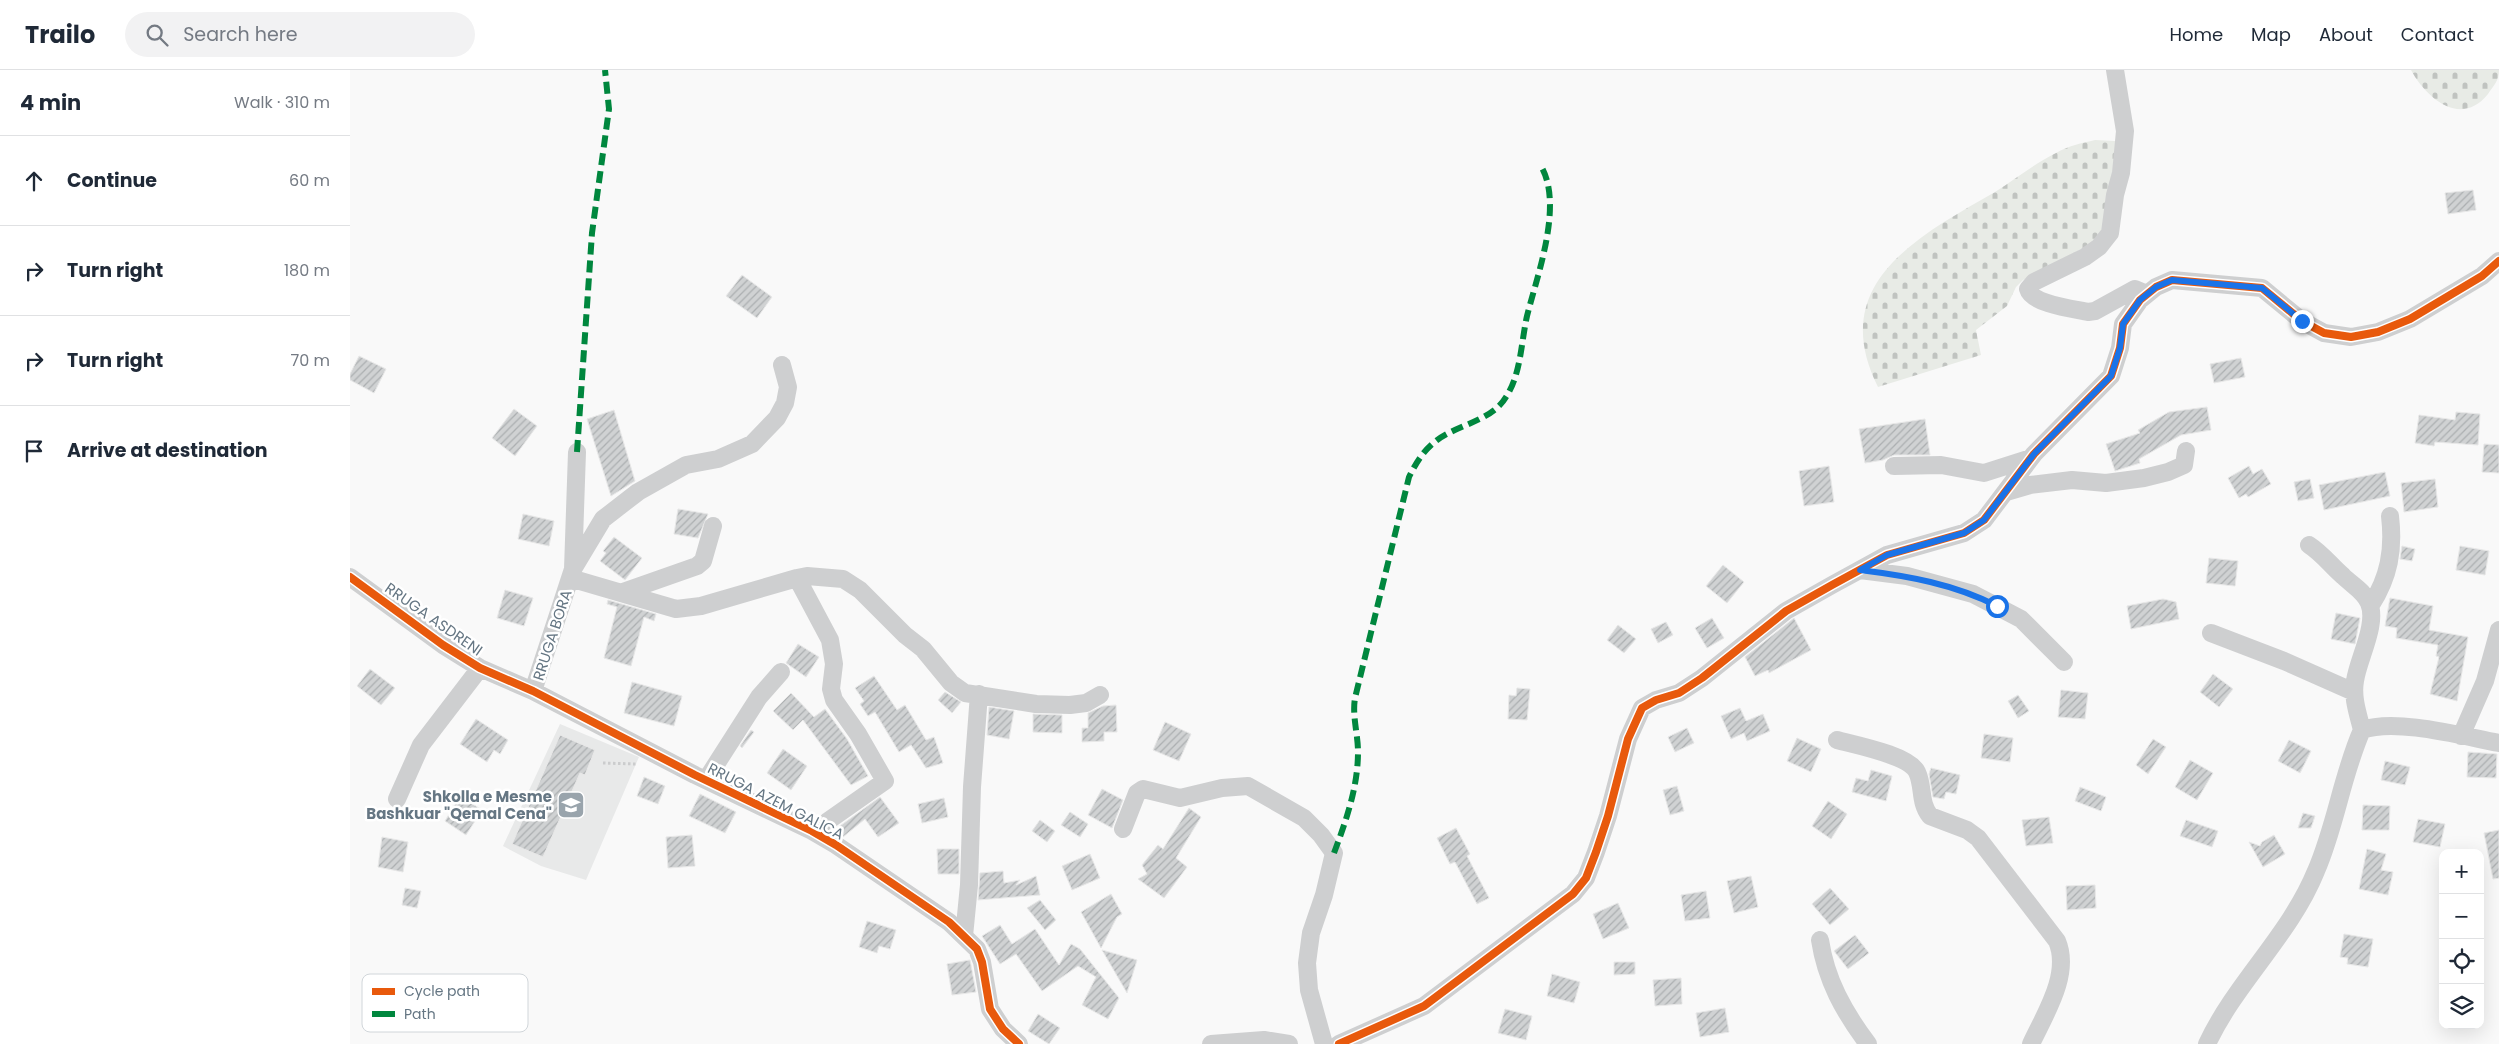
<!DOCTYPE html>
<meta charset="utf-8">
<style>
:root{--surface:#fff;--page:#f2f2f3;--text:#1f2937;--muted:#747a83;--line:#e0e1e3}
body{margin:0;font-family:Poppins,sans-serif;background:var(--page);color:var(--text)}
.controls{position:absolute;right:15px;bottom:15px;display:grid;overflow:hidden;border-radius:10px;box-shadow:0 5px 20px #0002}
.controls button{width:45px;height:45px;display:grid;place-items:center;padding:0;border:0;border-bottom:1px solid var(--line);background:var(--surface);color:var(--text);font:25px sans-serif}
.stop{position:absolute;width:15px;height:15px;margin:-11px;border:4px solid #1a73e8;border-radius:50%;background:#fff}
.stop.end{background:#1a73e8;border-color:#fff;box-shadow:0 1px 5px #0008}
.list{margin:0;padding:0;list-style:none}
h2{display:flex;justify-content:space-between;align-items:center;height:65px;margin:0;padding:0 20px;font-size:21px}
h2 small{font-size:16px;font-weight:400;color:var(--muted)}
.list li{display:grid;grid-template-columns:32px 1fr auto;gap:15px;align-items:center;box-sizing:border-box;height:90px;padding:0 20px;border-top:1px solid var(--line)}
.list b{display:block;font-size:19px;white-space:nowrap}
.list em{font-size:16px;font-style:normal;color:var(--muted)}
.icon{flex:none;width:28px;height:28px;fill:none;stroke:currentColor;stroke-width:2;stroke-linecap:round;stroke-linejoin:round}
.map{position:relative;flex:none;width:2149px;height:974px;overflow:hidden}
header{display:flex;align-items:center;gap:30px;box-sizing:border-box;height:70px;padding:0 25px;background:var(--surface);border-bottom:1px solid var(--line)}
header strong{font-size:24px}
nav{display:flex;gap:28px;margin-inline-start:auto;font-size:18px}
.search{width:350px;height:45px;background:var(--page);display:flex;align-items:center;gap:12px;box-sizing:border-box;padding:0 18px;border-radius:28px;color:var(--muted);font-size:19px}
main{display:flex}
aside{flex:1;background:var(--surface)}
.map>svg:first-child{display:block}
.built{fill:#e8e9e9}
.cemetery{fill:url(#cemetery-stones)}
.building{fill:url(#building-hatch);stroke:#e8e8e8}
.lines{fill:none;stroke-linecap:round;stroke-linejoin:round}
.path{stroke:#cbcccd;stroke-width:3;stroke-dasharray:2.5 2.5;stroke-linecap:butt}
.minor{stroke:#cecfd0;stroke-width:18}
.quiet{stroke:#00873e;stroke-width:6;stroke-dasharray:12 6;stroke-linecap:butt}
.cycleway-casing{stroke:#fff;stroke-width:11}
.cycleway{stroke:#e8590c;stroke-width:8}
.route{stroke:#1a73e8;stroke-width:6}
.labels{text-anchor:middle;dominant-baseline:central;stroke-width:5;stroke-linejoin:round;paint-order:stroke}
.street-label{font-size:15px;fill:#657683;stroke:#fff}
.poi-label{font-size:15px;font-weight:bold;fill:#657683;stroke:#fff;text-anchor:end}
.key{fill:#fff;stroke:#d1d6da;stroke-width:1}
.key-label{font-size:14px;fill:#657683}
</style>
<header>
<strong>Trailo</strong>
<div class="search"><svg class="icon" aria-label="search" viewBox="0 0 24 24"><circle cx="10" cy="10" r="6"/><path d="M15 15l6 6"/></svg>Search here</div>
<nav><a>Home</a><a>Map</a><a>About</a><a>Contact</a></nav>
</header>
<main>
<aside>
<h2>4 min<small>Walk · 310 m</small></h2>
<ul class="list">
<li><svg class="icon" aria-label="ahead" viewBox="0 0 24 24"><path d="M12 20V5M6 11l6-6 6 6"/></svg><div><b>Continue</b></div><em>60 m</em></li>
<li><svg class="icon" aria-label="right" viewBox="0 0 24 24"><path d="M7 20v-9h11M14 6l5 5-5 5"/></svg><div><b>Turn right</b></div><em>180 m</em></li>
<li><svg class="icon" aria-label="right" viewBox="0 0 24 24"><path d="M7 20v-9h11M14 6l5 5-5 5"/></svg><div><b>Turn right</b></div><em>70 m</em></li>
<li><svg class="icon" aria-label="arrive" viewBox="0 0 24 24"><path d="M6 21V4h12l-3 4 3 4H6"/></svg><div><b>Arrive at destination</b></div></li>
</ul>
</aside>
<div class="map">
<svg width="2149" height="974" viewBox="0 0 2149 974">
<defs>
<pattern id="cemetery-stones" width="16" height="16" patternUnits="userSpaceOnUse" patternTransform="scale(1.25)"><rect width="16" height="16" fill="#e8ebe6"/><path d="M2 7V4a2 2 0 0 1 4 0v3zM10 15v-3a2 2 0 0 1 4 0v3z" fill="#c0c3c0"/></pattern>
<pattern id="building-hatch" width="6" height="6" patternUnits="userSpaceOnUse" patternTransform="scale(1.25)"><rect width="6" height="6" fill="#d0d2d3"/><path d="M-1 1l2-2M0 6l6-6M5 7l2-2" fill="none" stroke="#acafb1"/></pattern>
</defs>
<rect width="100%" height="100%" fill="#f9f9f9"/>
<!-- built -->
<path class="built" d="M210,654l79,33 -53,123 -45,-14 -38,-20z"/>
<!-- cemetery -->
<path class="cemetery" d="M2061,0h88c0,11 -5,15 -11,24 -27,34 -62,4 -77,-24z
M1745,70l20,1 3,9 -14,87 -81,43 -7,7 -9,19 -31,24 5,25 -103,32c-52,-104 41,-151 117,-195 21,-13 39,-28 61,-39 12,-7 26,-10 39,-13z"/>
<!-- building -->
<path class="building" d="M2123,120l3,20 -28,4 -3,-21z
M392,205l30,22 -15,21 -31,-22z
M9,286l27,13 -12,24 -24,-13v-6z
M1891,288l4,19 -31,6 -4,-19z
M1857,337l4,23 -30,5 -42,24 1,4 -25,8 -9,-27 34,-11 -2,-3 31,-18z
M164,339l23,17 -22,30 -23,-18z
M264,340l21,71 -24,15 -24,-77z
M2106,342l24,2 -2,31 -43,-3 -1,4 -19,-3 4,-28 36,5z
M1575,349l5,36h-36l-11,5 -18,3 -6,-34z
M2134,374l15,1v28l-17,-1z
M1479,396l5,36 -30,4 -5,-35z
M1899,396l4,8 9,-5 9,15 -23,13 -2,-3 -7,4 -11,-20z
M2035,402l5,24 -66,14 -5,-25z
M1960,409l4,19 -16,3 -4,-19z
M2085,409l3,28 -34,5 -3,-29z
M328,439l30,5 -10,24 -24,-4z
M173,444l31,7 -5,25 -31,-7z
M264,467l28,21 -17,22 -25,-19 6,-8 -3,-2z
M2052,476l13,3 -3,12 -12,-2z
M2110,476l29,5 -4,24 -29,-5z
M1859,488l29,3 -3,25 -29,-3z
M1373,495l21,17 -17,21 -21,-17z
M155,520l28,8 -9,28 -27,-8z
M2040,528l43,8 -4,24 39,7 -11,64 -27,-7 9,-37 -3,-1 2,-11 -42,-7 1,-10 -12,-2z
M1813,529l13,3 3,17 -48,10 -4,-23z
M258,530l48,14 -2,7 -10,-4 -13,49 -27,-8 13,-51 -10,-3z
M1986,543l24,5 -5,26 -24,-5z
M1362,548l12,20 -17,10 -12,-20z
M1444,548l17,32 -42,23 -1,-3 -13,6 -10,-19z
M1316,552l7,13 -15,8 -7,-14z
M1268,555l18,14 -12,14 -17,-13z
M448,574l21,13 -13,20 -20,-14z
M20,599l25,19 -14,17 -24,-19z
M1863,604l20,15 -14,18 -19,-15z
M524,606l23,34 8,-5 21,35 8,-3 9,26 -17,5 -15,-23 -12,7 -24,-40 -7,4 -8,-12 4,-3 -9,-13z
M282,612l50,14 -8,30 -50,-13z
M1167,618l13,1 -3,31 -19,-1 1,-24 7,1z
M1711,620l27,3 -3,26 -27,-2z
M595,622l16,10 -9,11 -14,-13z
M441,623l23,24 11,-8 22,30 21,37 -17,9 -48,-65 -10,10 -20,-19z
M1668,625l11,16 -11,7 -10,-17z
M766,635l1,27h-13v9l-22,1v-14h6v-15l15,-7z
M639,637l25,4 -5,28 -22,-4z
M1390,638l6,13 17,-7 7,17 -23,10 -3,-8 -13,6 -10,-23z
M683,644l29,1v18l-29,-1z
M126,649l32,21 -8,14 -6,-4 -7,12 -27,-18z
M815,652l26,12 -12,27 -26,-11z
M1337,658l7,15 -19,9 -7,-15z
M401,660l3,2 -12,16 -2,-2z
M1634,664l29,4 -3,24 -29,-4z
M210,665l35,15 -10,25 -5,-2 -37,84 -31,-13z
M1447,668l24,11 -10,23 -24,-11z
M1803,669l13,8 -18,27 -12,-9z
M1939,670l22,11 -11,22 -22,-12z
M433,679l24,17 -16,24 -24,-17z
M2118,682l29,2 -1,24 -29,-1z
M1840,690l23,13 -16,27 -22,-13z
M2035,691l25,6 -5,18 -24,-5z
M1581,698l29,7 -4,19 -10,-2 -2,7 -11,-2 -4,-23z
M1521,700l21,6 -6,25 -34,-9 4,-14 12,3z
M294,707l21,9 -7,18 -21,-8z
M1327,716l7,25 -14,4 -7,-25z
M1730,717l26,10 -5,14 -26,-10z
M752,719l21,11 -11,28 -24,-13z
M350,724l36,18 -11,21 -36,-17z
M110,726l22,14 -16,25 -21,-14z
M530,727l19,26 -21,14 -13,-18 -22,18 -10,-6z
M594,728l4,19 -26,6 -4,-19z
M1478,731l19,13 -16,25 -19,-13z
M2013,735l27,1 -1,24h-27z
M839,738l12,9 -25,41 11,9 -23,31 -26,-19 9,-5 -5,-9 16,-20 5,4z
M720,742l18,12 -8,13 -19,-12z
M1953,743l12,3 -4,12h-13z
M1699,747l4,26 -27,3 -4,-26z
M2068,749l27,5 -5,23 -27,-5z
M690,750l15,11 -8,11 -15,-11z
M1836,750l32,11 -6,16 -32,-11z
M1106,758l14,26 -3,2 22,42 -12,6 -22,-42 -5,2 -13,-26z
M2149,760v48l-6,1 -9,-46z
M342,765l3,31 -27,2 -2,-31z
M1924,765l11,19 -22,13 -14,-25 11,4 2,-4z
M32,767l26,5 -5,30 -25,-5z
M587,779h22v25h-21z
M2017,779l19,5 -5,16 12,2 -5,23 -29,-6z
M740,784l10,24 -28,12 -10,-24z
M653,801l1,12 16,-3 -4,5 20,-9 4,19 -62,5 2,-27z
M1401,806l7,31 -24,6 -7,-32z
M1745,815l1,23 -29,2 -1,-24z
M55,818l16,3 -4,17 -15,-3z
M1480,818l19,21 -19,16 -18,-21z
M1356,821l4,27 -25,3 -4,-26z
M761,824l11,20 -5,3 -16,31 -20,-36z
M690,830l16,20 -11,10 -18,-22z
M1268,833l11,25 -26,11 -10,-25z
M517,851l29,9 -6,19 -11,-3 -2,7 -18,-6z
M650,855l12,19 23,-15 24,36 12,-21 9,5 39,49 -11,21 -26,-14 14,-28 -18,-11 -36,25 -26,-37 -16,10 -18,-28z
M1994,864l29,5 -5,28 -21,-3 1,-6 -8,-1z
M1505,865l14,18 -21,16 -14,-18z
M752,880l35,10 -10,33z
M620,890l6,32 -24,3 -5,-31z
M1264,892h21v12l-21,1z
M1202,904l28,8 -6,21 -27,-7z
M1331,908l1,26 -27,2 -2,-26z
M1375,938l4,24 -29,5 -4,-24z
M1155,939l27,7 -6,24 -28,-7z
M688,944l22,14 -11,16 -21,-13z"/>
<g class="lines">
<!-- path -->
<path class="path" d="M253,693l33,1"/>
<!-- minor -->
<path class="minor" d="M1765,0l10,61 -4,42 -6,22 -5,38 -11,14 -14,10 -51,25 -6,7c4,15 46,20 60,23l7,-1 40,-22 12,5
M1544,396l47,-1 43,8 47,-15
M1656,422l24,-7 42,-5 34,3 38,-5 24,-6 16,-7 2,-14
M1959,475c14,9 22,21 34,31 9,9 21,15 26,27 9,21 -11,56 -14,78 -3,16 3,33 7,49
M223,499l30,-50 35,-27 48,-27 32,-6 34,-15 25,-26 8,-15 3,-16 -6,-22
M1510,500l47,6 66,18 48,25 43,43
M0,507l93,68 37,23 53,23 162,84 117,56 24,14 113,77 28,27 5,13 8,47 13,20 16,15
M220,508l106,31 25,-3 96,-28 10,-2 36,3 17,11 45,45 18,14 28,34 14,10 71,11 34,1 16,-2 14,-8
M447,508l33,62 4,24 -3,25 3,11 24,34 27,47 -57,40 -13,12
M273,522l74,-26 6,-5 10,-35
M2021,535c18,-28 23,-55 19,-89
M1861,563l73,28 70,31
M183,621l40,-122 4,-117
M2111,666l24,-55 14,-51
M1487,670c18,5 72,15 80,32 7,15 2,30 13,44l37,14 11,8 79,103c14,33 -12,73 -26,103
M356,710l53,-83 22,-25
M47,729l24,-54 59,-77
M773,759l14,-36 6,-4 37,9 42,-10 26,-2 56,32 17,17 13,18 -10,42 -13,38 -4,30 2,27 15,54
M614,866l5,-51 3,-98 7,-93
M1470,870c6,40 24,72 48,104
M861,974l53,-4 25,4
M989,974l85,-38 149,-112 13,-16 10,-26 12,-36 20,-77 14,-31 14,-8 23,-7 23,-15 84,-67 46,-26 55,-30 77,-22 20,-13 50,-66 77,-78 9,-28 3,-24 17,-24 16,-13 16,-7 90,8 40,33 22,12 27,4 27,-5 32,-13 72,-43 17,-15
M1857,974c29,-62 83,-109 109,-173 20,-46 26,-96 46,-141 34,-12 100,6 137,13"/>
<!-- quiet -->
<path class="quiet" d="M227,382l15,-219 17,-124 -4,-39
M984,783c12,-32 24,-66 24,-101 0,-18 -6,-36 -3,-54l54,-221c7,-14 14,-26 27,-36 20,-16 56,-20 70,-44 15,-23 15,-54 21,-81 10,-40 36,-109 15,-148"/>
<!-- cycleway casing -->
<g class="cycleway-casing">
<path id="cycleway" d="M0,507l93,68 37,23 53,23 162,84 117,56 24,14 113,77 28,27 5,13 8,47 13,20 16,15
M989,974l85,-38 149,-112 13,-16 10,-26 12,-36 20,-77 14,-31 14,-8 23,-7 23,-15 84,-67 46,-26 55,-30 77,-22 20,-13 50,-66 77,-78 9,-28 3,-24 17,-24 16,-13 16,-7 90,8 40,33 22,12 27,4 27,-5 32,-13 72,-43 17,-15"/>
</g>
<!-- cycleway -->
<use href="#cycleway" class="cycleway"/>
</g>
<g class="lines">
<!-- route -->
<path class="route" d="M1647,536c-43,-22 -89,-30 -137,-36l27,-15 77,-22 20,-13 50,-66 77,-78 9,-28 3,-24 17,-24 16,-13 16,-7 90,8 40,33"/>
</g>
<!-- icons -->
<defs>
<g id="school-square" transform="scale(1.4375)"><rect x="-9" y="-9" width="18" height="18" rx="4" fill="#99a4ac" stroke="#fff"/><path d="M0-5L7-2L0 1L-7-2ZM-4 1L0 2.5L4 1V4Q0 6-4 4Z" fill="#fff"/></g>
</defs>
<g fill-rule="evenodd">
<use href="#school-square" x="221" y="735"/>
</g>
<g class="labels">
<!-- street labels -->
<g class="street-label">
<text transform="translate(84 549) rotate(35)">RRUGA ASDRENI</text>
<text transform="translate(202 565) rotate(-72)">RRUGA BORA</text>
<text transform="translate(426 731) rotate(27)">RRUGA AZEM GALICA</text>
</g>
<!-- poi labels -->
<g class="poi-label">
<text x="202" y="726">Shkolla e Mesme<tspan x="202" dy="17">Bashkuar "Qemal Cena"</tspan></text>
</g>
</g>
<!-- legend -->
<rect x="12" y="904" width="166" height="58" rx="8" class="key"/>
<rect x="22" y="918" width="23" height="7" fill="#e8590c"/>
<rect x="22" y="941" width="23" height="6" fill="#00873e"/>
<g class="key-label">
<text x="54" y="926">Cycle path</text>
<text x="54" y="949">Path</text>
</g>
</svg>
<div class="controls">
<button>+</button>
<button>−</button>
<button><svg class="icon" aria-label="locate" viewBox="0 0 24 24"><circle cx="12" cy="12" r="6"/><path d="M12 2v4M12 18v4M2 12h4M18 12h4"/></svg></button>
<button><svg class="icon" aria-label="layers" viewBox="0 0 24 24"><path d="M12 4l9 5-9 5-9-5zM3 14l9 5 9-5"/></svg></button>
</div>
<div class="stop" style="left:1647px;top:536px"></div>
<div class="stop end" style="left:1952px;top:251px"></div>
</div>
</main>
